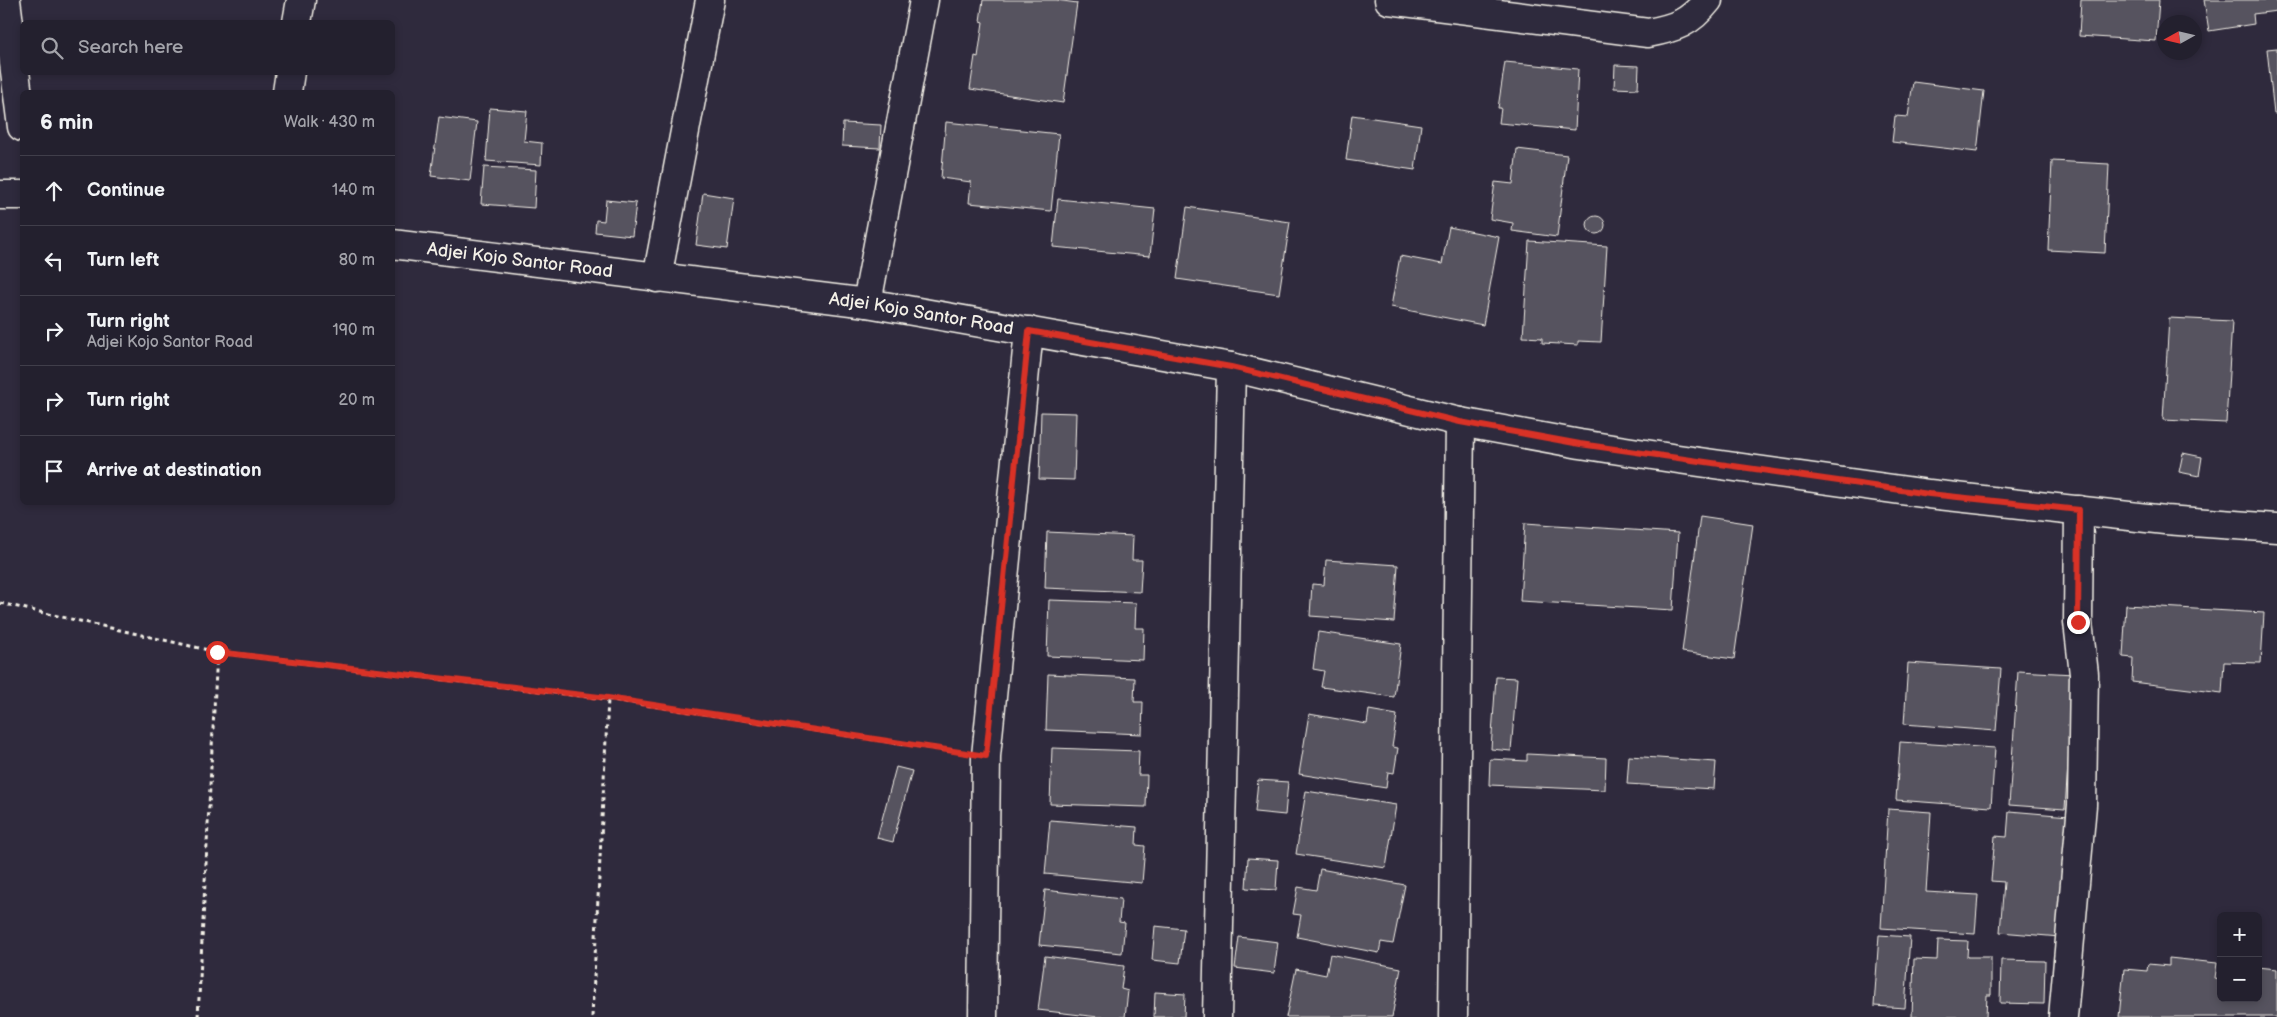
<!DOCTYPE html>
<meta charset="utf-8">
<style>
:root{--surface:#23202e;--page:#2f2d3a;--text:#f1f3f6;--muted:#a3a3aa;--line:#403e4a}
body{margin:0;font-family:"Balsamiq Sans",sans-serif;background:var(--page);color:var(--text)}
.controls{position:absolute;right:15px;bottom:15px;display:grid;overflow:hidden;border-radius:8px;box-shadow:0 2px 8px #0003}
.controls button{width:45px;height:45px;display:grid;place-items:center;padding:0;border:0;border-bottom:1px solid var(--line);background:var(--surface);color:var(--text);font:25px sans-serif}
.compass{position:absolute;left:2157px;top:15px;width:45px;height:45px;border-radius:50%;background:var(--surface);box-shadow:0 2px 8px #0003;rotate:262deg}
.stop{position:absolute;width:15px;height:15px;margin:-11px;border:4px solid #d93025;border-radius:50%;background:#fff}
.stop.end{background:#d93025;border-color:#fff;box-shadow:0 1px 5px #0008}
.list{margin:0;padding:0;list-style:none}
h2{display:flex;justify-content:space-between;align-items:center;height:65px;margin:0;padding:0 20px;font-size:21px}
h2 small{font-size:16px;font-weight:400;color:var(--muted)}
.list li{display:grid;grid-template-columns:32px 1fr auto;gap:15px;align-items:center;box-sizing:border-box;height:70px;padding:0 20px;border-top:1px solid var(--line)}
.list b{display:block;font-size:19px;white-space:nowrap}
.list p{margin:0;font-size:16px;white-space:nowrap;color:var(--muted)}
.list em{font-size:16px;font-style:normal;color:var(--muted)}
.icon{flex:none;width:28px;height:28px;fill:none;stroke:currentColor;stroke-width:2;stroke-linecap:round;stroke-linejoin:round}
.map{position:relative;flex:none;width:2277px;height:1017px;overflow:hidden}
.search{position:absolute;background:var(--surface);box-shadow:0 2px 8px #0003;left:20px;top:20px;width:375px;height:55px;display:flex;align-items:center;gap:12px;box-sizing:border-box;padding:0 18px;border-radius:8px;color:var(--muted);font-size:19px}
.panel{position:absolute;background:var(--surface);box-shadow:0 2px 8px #0003;left:20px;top:90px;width:375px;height:415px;border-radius:8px}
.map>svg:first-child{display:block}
.building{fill:#56525f;stroke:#f4f1e8}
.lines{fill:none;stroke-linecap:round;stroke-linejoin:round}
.street-casing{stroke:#f4f1e8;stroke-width:31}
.path{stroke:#f4f1e8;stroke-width:3;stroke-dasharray:4 4;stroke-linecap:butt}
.street{stroke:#2f2a3d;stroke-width:28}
.route{stroke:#d93025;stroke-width:6}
.labels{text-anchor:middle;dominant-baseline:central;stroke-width:4;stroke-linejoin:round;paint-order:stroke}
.street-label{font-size:18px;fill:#f4f1e8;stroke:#2f2a3d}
</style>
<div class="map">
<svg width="2277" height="1017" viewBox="0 0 2277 1017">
<rect width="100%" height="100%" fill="#2f2a3d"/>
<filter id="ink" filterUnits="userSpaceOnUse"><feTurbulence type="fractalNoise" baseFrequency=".02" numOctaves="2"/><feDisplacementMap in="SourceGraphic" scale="10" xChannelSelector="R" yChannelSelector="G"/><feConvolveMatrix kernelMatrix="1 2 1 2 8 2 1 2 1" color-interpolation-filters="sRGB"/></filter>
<g filter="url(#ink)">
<!-- building -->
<path class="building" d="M983,0h73l21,3 -14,100 -93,-14 5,-33 3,1 5,-35 -3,-1z
M2081,0h78l-3,41 -77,-5z
M2204,0h73v11l-24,3 1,10 -45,7z
M2277,48v65l-3,1 -7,-65z
M1505,62l73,7 -3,61 -76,-7 2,-15h-3z
M1615,65l24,1 -1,23 -24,-1z
M1913,82l71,9 -7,61 -85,-10 3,-26 13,1z
M490,108l37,3 -3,30 18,2 -1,22 -55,-4z
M1352,115l69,10 -6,45 -69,-10z
M439,117l38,5 -7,59 -39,-5z
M946,122l113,12 -8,77 -82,-8 2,-21 -30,-4z
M843,123l38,2 -1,23 -38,-2z
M1517,149l50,6 -10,82 -45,-6 1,-8 -23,-4 5,-37 18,2z
M2052,161l57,3 -4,89 -57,-3z
M484,167l52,3 -2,38 -53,-4z
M703,193l31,5 -7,51 -31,-4z
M1058,199l97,10 -5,47 -97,-9z
M606,200l30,3 -4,33 -37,-4 1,-12 8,1z
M1187,207l103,15 -11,72 -102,-15z
M1587 225a9 9 0 1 1 18 0a9 9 0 1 1-18 0Z
M1449,227l50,10 -16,88 -92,-18 9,-51 42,8z
M1529,241l78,5 -6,96 -23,-1v4l-36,-2v-5l-19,-1z
M2169,318l63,3 -6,102 -63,-3z
M1041,412l35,1 -2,67 -35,-1z
M2183,453l19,4 -3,19 -20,-4z
M1700,516l53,8 -19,135 -52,-7z
M1525,523l153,10 -5,77 -153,-9z
M1047,532l86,4 -1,24h10l-2,32 -95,-4z
M1326,560l72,5 -4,57 -84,-6 2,-32 12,1z
M1049,600l87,3 -1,25h9l-1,32 -96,-4z
M2126,605l138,8 -3,50 -37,-1 -2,31 -90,-11 1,-24 -10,-1z
M1318,632l83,12 -7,53 -73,-10 3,-16 -11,-2z
M1908,663l93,6 -5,62 -92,-7z
M2018,671l56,3 -9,135 -56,-4z
M1048,674l87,4 -1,24h9l-1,32 -96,-4z
M1496,677l21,1 -6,73 -20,-2z
M1369,710l28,5 -5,32 6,1 -4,25 -6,-1 -2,16 -87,-14 10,-60 58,10z
M1900,742l95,6 -4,59 -95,-7z
M1052,748l87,3 -1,24h9l-1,32 -96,-3z
M1527,754l79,4 -1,32 -116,-5 1,-26 37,2z
M1629,756l87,6 -2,27 -87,-5z
M896,767l16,4 -19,71 -16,-4z
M1258,780l30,2 -3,33 -30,-3z
M1306,791l90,14 -10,63 -90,-14z
M1888,809l43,3 -5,80 52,3 -3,39 -94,-6z
M2009,811l60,5 -9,121 -60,-5 4,-50 -13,-1 4,-45 12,1z
M1050,820l87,7 -1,18 9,1 -3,37 -97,-9z
M1248,858l30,2 -2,30 -30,-2z
M1320,869l85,16 -12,59 -12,-2 -2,11 -82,-16 4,-22 -8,-1 5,-27 18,3z
M1045,890l76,9 -2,23 6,1 -3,30 -83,-8z
M1155,926l29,3 -4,34 -28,-3z
M1879,935l31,2 -5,71 -31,-2z
M1239,937l39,5 -4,31 -39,-5z
M1938,940l30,1 -1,16h24v38h-4l-1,22h-74l2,-58 23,1z
M1330,954l71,14 -9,49h-106l10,-48 30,6z
M1045,956l79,10 -3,23 7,2 -3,26h-27l-60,-7z
M2169,958l48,5 -2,15 6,1v19h37v-31l19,2v48h-158l5,-48 23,2 1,-7 21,2z
M2001,960l44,1 -1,43 -44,-1z
M1155,992l30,2 -1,23h-30z"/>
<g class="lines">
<!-- street casing -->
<g class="street-casing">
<g id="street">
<path d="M6,0l16,127"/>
<path d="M1389,0l259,33c27,-5 42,-10 60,-33"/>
<path d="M297,22l4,-22"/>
<path d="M287,92l3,-20"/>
<path d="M0,195h22"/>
<path id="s1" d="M392,244l475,59 364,64 229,55 120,22 98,15 251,35 236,26 112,8"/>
<path d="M657,278l53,-278"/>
<path d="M867,303l57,-303"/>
<path d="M983,1017l3,-261 43,-425"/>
<path d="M1217,1017l14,-650"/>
<path d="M1453,1017l7,-595"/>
<path d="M2063,1017l19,-212 2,-131 -6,-52 1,-112"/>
</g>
</g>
<!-- path -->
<path class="path" d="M0,603l217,49 391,47 345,52
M198,1017l19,-365
M592,1017l16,-318"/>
<!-- street -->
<use href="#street" class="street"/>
</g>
</g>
<g class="lines" filter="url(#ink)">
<!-- route -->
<path class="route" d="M217,652l391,46 378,58 43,-425 202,36 229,55 120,22 349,50 150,16 -1,112"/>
</g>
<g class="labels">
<!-- street labels -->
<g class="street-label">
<text stroke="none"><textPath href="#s1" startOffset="129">Adjei Kojo Santor Road</textPath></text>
<text stroke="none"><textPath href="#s1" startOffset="534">Adjei Kojo Santor Road</textPath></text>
</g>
</g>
</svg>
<div class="controls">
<button>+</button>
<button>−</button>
</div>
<svg class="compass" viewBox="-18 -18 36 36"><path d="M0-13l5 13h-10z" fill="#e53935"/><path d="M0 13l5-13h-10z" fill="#a3a3aa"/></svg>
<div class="stop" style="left:217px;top:652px"></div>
<div class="stop end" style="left:2078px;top:622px"></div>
<div class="search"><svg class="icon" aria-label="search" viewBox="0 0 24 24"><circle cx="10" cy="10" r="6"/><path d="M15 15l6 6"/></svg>Search here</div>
<section class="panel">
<h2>6 min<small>Walk · 430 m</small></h2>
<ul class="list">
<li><svg class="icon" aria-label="ahead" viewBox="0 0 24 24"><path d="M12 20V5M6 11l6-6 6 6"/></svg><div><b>Continue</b></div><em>140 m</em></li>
<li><svg class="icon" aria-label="left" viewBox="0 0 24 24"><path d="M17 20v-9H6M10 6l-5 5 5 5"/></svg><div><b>Turn left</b></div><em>80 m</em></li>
<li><svg class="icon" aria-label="right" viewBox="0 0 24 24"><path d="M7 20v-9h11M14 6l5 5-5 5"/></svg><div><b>Turn right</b><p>Adjei Kojo Santor Road</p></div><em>190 m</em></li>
<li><svg class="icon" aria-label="right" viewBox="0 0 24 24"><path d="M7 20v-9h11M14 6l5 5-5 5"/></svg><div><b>Turn right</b></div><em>20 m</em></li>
<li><svg class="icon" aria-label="arrive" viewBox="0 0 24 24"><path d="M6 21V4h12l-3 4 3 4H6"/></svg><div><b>Arrive at destination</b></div></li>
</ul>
</section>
</div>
